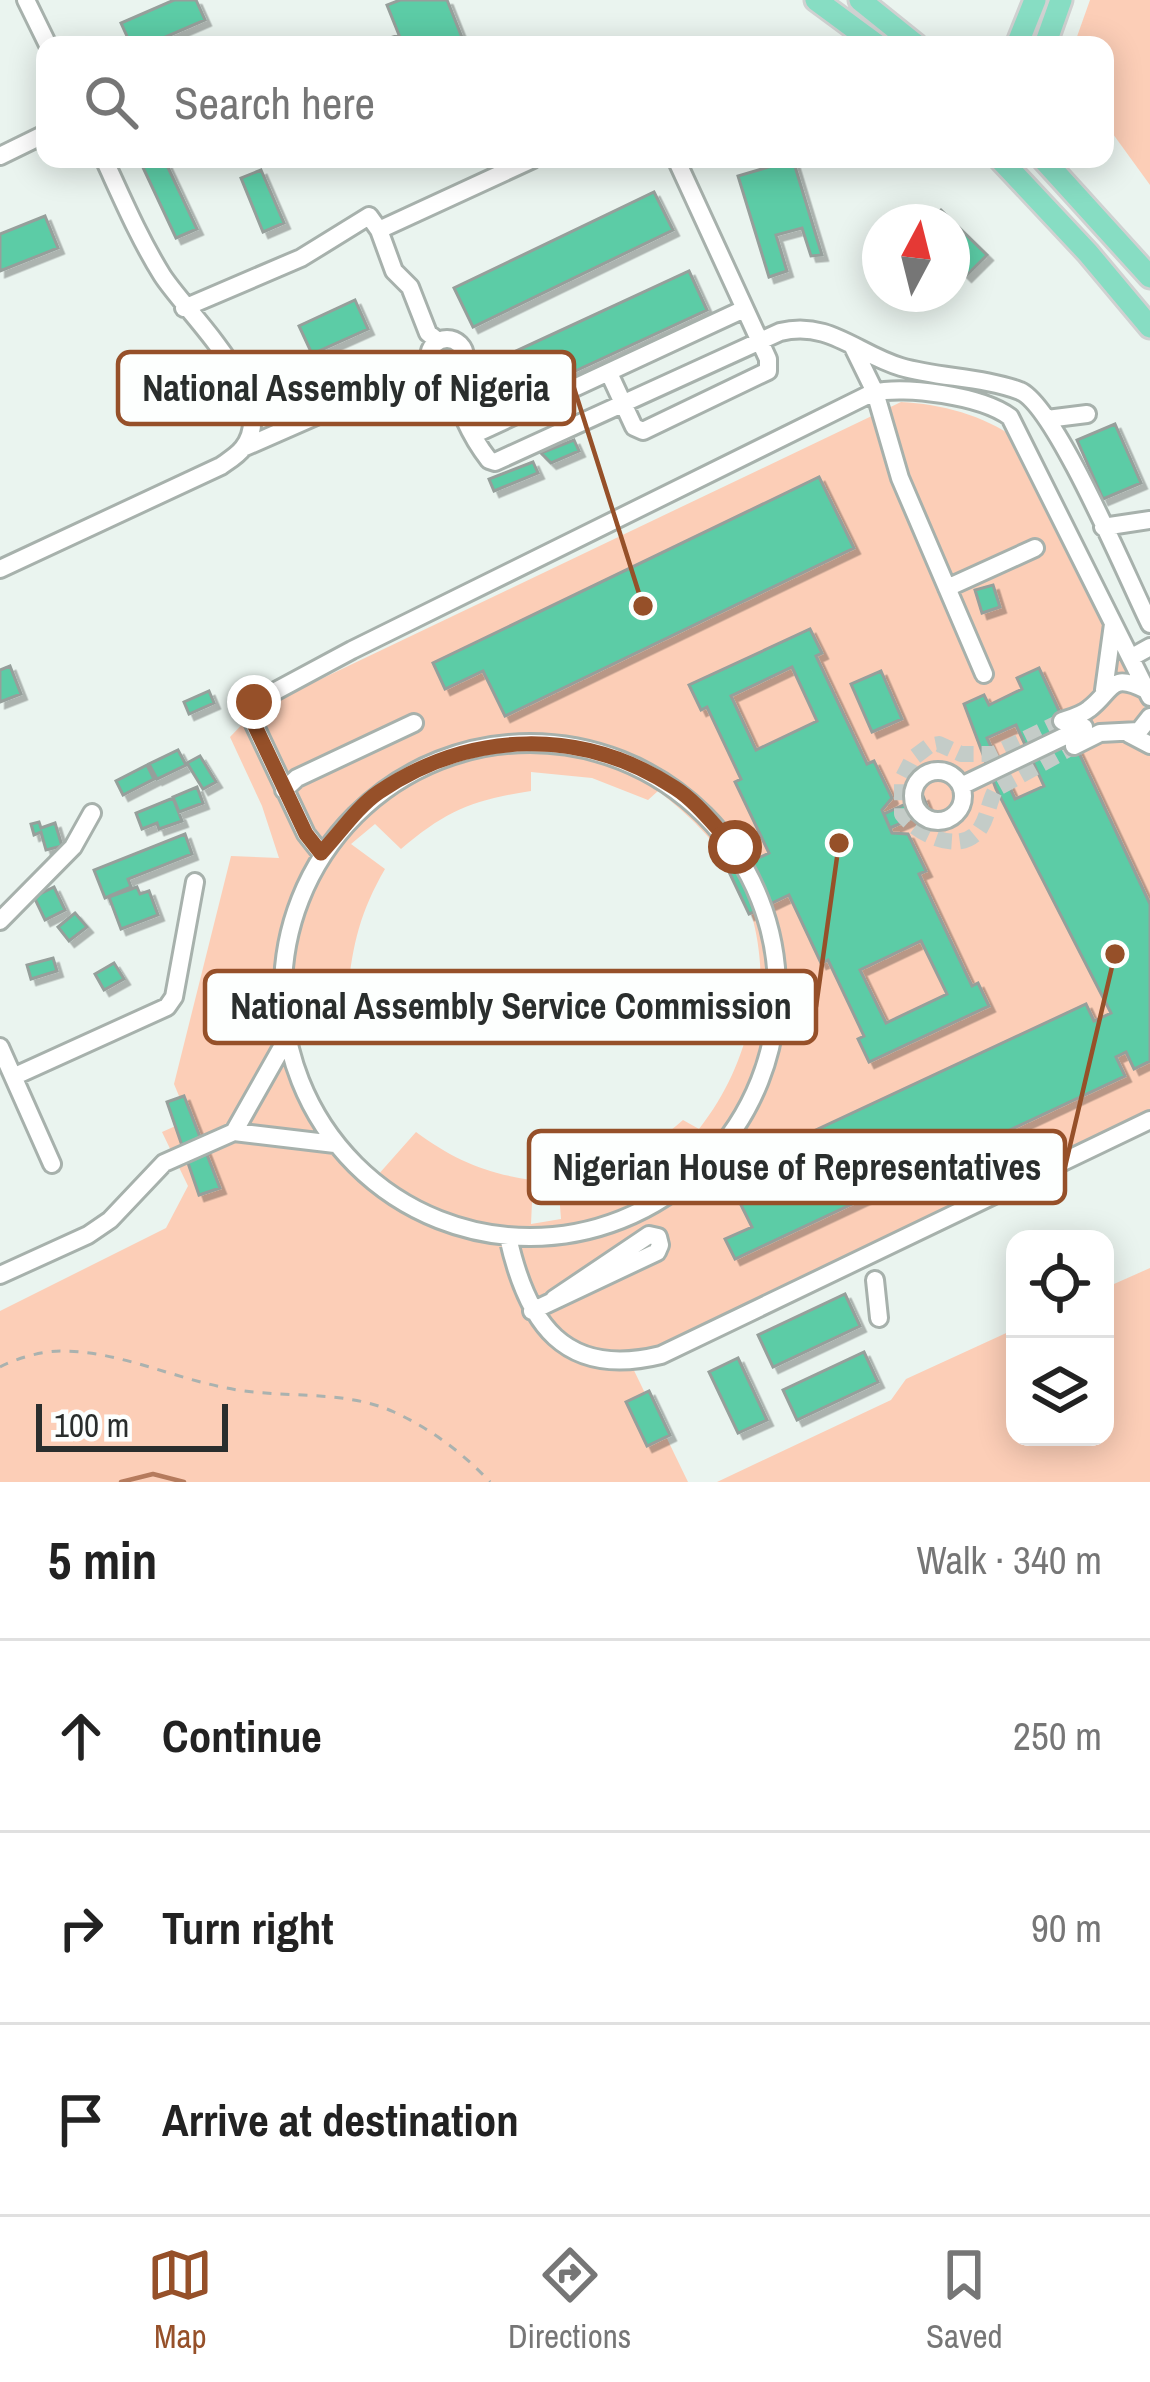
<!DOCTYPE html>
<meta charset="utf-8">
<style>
:root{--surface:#fff;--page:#f2f2f2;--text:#222;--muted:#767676;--line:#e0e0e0;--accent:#965029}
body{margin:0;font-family:"Archivo Narrow",sans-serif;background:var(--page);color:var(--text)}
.controls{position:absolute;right:36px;bottom:36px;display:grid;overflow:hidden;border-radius:24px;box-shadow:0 6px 30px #0003}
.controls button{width:108px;height:108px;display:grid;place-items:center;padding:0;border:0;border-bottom:3px solid var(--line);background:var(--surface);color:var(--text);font:60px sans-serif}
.compass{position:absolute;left:862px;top:204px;width:108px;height:108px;border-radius:50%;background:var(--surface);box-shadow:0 6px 30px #0003;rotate:7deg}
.scale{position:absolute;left:36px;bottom:30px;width:192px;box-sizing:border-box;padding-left:12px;border:6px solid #2a2e2d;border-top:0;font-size:33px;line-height:42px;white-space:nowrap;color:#2a2e2d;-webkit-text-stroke:9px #fdfffe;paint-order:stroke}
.stop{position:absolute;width:36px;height:36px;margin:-27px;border:9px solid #965029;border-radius:50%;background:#fff}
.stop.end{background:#965029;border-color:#fff;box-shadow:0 3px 12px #0008}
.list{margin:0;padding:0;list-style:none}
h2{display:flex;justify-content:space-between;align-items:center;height:156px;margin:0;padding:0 48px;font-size:51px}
h2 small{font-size:39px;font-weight:400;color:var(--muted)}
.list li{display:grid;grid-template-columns:78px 1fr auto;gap:36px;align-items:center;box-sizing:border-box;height:192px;padding:0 48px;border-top:3px solid var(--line)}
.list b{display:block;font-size:45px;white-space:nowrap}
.list em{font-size:39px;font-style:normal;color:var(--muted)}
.icon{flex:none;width:66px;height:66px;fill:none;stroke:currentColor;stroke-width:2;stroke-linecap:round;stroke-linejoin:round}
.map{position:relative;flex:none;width:1150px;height:1482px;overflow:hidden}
.search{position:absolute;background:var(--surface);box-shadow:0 6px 30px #0003;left:36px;right:36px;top:36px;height:132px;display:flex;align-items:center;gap:30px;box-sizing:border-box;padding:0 42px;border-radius:24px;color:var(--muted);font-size:45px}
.sheet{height:732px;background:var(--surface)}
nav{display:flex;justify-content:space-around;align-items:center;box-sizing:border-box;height:168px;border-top:3px solid var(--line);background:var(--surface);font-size:33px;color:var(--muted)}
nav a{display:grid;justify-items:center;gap:6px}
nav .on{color:var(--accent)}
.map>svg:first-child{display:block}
.green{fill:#fcceb7;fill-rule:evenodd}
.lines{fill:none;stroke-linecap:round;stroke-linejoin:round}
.stream{stroke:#b57b5d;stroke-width:4.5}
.building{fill:#5ccca6;stroke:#969f9b;stroke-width:3;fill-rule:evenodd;filter:url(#shadow)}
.minor-tunnel{stroke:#c4ccc8;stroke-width:16;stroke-dasharray:16 8;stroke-linecap:butt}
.minor-casing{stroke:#a7b1ac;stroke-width:22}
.major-casing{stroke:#d0d1d1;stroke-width:27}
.path{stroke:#aab2af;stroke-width:3;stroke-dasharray:9 9;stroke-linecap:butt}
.minor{stroke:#fff;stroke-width:16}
.major{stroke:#87ddc3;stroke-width:21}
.route{stroke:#965029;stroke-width:15}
.leader{fill:none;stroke:#965029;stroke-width:4.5}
.callout-dot{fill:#965029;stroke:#fdfffe;stroke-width:4.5}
.callout{fill:#fdfffe;stroke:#965029;stroke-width:4.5}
.callout-label{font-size:36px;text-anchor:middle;font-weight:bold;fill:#2a2e2d}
</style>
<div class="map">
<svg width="1150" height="1482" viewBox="0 0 1150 1482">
<defs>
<filter id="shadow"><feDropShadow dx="5.5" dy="5.5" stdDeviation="0" flood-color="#0004"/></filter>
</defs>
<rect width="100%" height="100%" fill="#eaf4ef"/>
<!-- green -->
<path class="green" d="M1090,0h60v185l-45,-62v-78h-31z
M901,402c40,2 83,13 115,37l134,280v394l-498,235 -25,8 61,126h-688v-171l166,-83 22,-42 -26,-54 27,-12 -15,-36 57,-228 48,2 -17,-52 -32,-69 26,-27zM531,772l61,6 56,22 10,-9c81,62 109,123 102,225h-8c-11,43 -25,77 -53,113l-16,-9c-39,34 -74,52 -125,60l3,39 -30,5 2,-44c-46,-6 -79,-20 -117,-48l-39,44c-56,-57 -79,-105 -87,-185l58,1c4,-47 13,-82 37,-123l-34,-25 24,-20 26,25c45,-38 71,-49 130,-58z
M1150,1268v214h-433l174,-82 15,-21 109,-50v108h90v-149z"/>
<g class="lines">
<!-- stream -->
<path class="stream" d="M121,1482l32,-8 31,8"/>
</g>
<!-- building -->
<path class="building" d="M174,0h22l9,20 -58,25h-16l-10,-22z
M400,0h47l18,45h-69l-3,-8 6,-2 -12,-30z
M139,159h25l33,70 -21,9z
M793,160l29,95 -11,1 -9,-28 -26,7 11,36 -18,6 -31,-101z
M261,170l23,53 -21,9 -22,-54z
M654,192l19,38 -200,97 -19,-39z
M941,210l46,45 -21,21 -14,-14v-40h-23z
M45,216l13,32 -58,23v-37z
M689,271l18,39 -201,93 -18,-39z
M355,300l13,29 -56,25 -13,-28z
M1115,424l26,59 -38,16 -26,-59z
M574,440l5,11 -28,12 -10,-10z
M533,462l5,11 -44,18 -5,-12z
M819,477l35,71 -349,168 -22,-45 -38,18 -12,-26z
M993,585l7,22 -18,6 -7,-23z
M810,629l12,24 -6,3 51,108 7,-3 18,37 -10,12 10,23 16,1 18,37 -7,3 53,112 6,-3 11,23 -120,56 -11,-23 6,-3 -36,-76 -7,3 -32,-68 -40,19 -20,-42 40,-19 -34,-71 6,-3 -34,-72 -6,3 -12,-25zM792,667l25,54 -61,29 -25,-54zM921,941l26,53 -61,29 -26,-53z
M10,666l11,28 -21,8v-32z
M1039,668l111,236v157l-16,8 -8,-17 -10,5 9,19 -390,183 -10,-20 27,-12 -19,-38 20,-9 -8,-17 341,-159 8,17 17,-8 -115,-224 -32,-85 20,-9 5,10 33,-16 -5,-11zM1016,725l28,61 -29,13 -28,-61z
M881,671l21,48 -30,13 -21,-48z
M209,691l5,12 -25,11 -5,-12z
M178,750l8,15 -29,14 -8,-15z
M200,756l16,26 -13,7 -16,-26z
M147,765l7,14 -31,16 -7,-14z
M197,787l6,16 -24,9 -6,-15z
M923,796l6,15 -39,17 -6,-14z
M173,798l9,23 -23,8 -2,-6 -15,6 -6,-16z
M39,822l2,6 14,-5 7,23 -16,4 -5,-18 -7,3 -3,-11z
M185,834l7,20 -64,25 3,8 -26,11 -11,-28z
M54,887l11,23 -20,10 -11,-23z
M137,887l3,7 9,-3 9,24 -37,14 -12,-32z
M75,913l12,14 -18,14 -11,-14z
M53,958l4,13 -26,8 -4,-14z
M114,963l10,16 -20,11 -9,-16z
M184,1096l36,92 -21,7 -32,-93z
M845,1294l15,32 -87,41 -15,-32z
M864,1352l14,30 -81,38 -14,-30z
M738,1358l29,62 -29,13 -29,-61z
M649,1391l21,44 -23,11 -21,-44z"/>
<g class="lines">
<!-- minor-tunnel -->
<path class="minor-tunnel" d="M1062,721l-68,33h-33l-22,-10 -10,2 -16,12 -11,21v35c15,21 62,43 79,13 7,-11 8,-26 15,-38l78,-43"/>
<!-- minor casing -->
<g class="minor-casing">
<path id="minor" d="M26,0l22,45
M0,156l45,-22
M184,308l117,-50 68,-42 10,14
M429 357a18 18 0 1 1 36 0a18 18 0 1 1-36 0Z
M438,341l-10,-8 -18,-46 -16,-16 -15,-41 154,-71
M852,345l23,47 25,86 84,196
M609,373l25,54 9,4 125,-60v-12l-92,-200
M452,375c3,29 19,62 37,85l6,2 285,-130c49,-12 77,22 121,35 38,11 82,10 119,24 36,15 109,191 130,233
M1047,419l40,-5
M473,435l269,-125
M243,448l187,-82
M1103,527l47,-7
M0,569l221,-103c7,-5 17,-11 22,-18 39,-49 -57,-135 -81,-173 -23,-37 -40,-77 -58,-116
M947,588l88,-40
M1132,657l18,-10
M1104,690l9,-66
M1062,721c9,-3 20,-6 27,-12 24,-18 20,-38 57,-19
M1129,734l21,11
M283 990a247 247 0 1 1 494 0a247 247 0 1 1-494 0Z
M1074,746l26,-13 39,-2 11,-14
M913 796a25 25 0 1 1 50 0a25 25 0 1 1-50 0Z
M961,786l123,-59
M284,790l13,-12 117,-55
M321,853l-15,-19 -60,-127 106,-57 520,-257c33,-8 110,3 138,24l140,280
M0,921l73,-74 19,-34
M286,1040l-52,92 101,12
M0,1047l52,117
M15,1076l152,-69 7,-10 21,-115
M508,1237c19,86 56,142 153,118l489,-235
M0,1275l88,-40 22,-15 54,-57 70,-31
M875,1280l4,38
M532,1311l125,-59 3,-7 -2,-8 -9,-2 -95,64"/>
</g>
<!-- major casing -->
<g class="major-casing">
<path id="major" d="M816,0l61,45
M860,0l56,45
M1017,45l18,-45
M1045,45l16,-45
M1000,159l88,94 62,74
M1043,159l107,118"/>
</g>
<!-- path -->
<path class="path" d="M0,1367c17,-9 42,-16 61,-16 56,0 107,25 161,36 55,13 120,1 172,25 37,17 69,41 96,70"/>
<!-- minor -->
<use href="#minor" class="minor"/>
<!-- major -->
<use href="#major" class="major"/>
</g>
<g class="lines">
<!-- route -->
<path class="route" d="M254,702l-8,5 60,127 15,19c18,-19 36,-46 58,-61 92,-62 203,-65 296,-4 22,14 41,40 60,59"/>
</g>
<!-- callouts -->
<path class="leader" d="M643 606L574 388M839 843L816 1007M1115 954L1065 1167"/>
<g class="callout-dot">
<circle cx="643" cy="606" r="12"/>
<circle cx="839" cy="843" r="12"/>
<circle cx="1115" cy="954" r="12"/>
</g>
<g class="callout">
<rect x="118" y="352" width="456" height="72" rx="12"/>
<rect x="205" y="971" width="611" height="72" rx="12"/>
<rect x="529" y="1131" width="536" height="72" rx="12"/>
</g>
<g class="callout-label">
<text x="346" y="401">National Assembly of Nigeria</text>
<text x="511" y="1019">National Assembly Service Commission</text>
<text x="797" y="1180">Nigerian House of Representatives</text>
</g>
</svg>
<div class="controls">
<button><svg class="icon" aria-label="locate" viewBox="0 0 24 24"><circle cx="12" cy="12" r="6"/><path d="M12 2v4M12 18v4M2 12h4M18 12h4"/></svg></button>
<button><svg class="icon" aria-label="layers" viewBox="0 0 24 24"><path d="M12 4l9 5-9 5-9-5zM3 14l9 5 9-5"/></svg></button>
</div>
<svg class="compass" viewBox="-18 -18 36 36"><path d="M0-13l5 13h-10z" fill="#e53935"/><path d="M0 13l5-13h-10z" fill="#767676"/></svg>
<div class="scale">100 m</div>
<div class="stop" style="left:735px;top:847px"></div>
<div class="stop end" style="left:254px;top:702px"></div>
<div class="search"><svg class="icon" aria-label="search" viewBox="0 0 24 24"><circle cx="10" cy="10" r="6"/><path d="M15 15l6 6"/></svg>Search here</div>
</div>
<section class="sheet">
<h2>5 min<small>Walk · 340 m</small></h2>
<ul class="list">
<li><svg class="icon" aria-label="ahead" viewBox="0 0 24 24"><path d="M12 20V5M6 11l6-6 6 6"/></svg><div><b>Continue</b></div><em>250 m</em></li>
<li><svg class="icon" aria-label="right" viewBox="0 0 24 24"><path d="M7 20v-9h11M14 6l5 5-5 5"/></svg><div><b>Turn right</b></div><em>90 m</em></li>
<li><svg class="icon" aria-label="arrive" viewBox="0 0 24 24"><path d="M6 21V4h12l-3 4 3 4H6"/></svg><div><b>Arrive at destination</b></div></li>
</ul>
</section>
<nav>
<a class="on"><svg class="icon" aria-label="map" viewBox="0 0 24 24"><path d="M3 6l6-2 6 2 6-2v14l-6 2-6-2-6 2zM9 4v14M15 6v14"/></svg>Map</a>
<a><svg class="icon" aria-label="directions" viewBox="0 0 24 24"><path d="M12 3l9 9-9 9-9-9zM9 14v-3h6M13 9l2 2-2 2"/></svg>Directions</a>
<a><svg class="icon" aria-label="saved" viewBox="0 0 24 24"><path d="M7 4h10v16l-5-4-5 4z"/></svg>Saved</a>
</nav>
